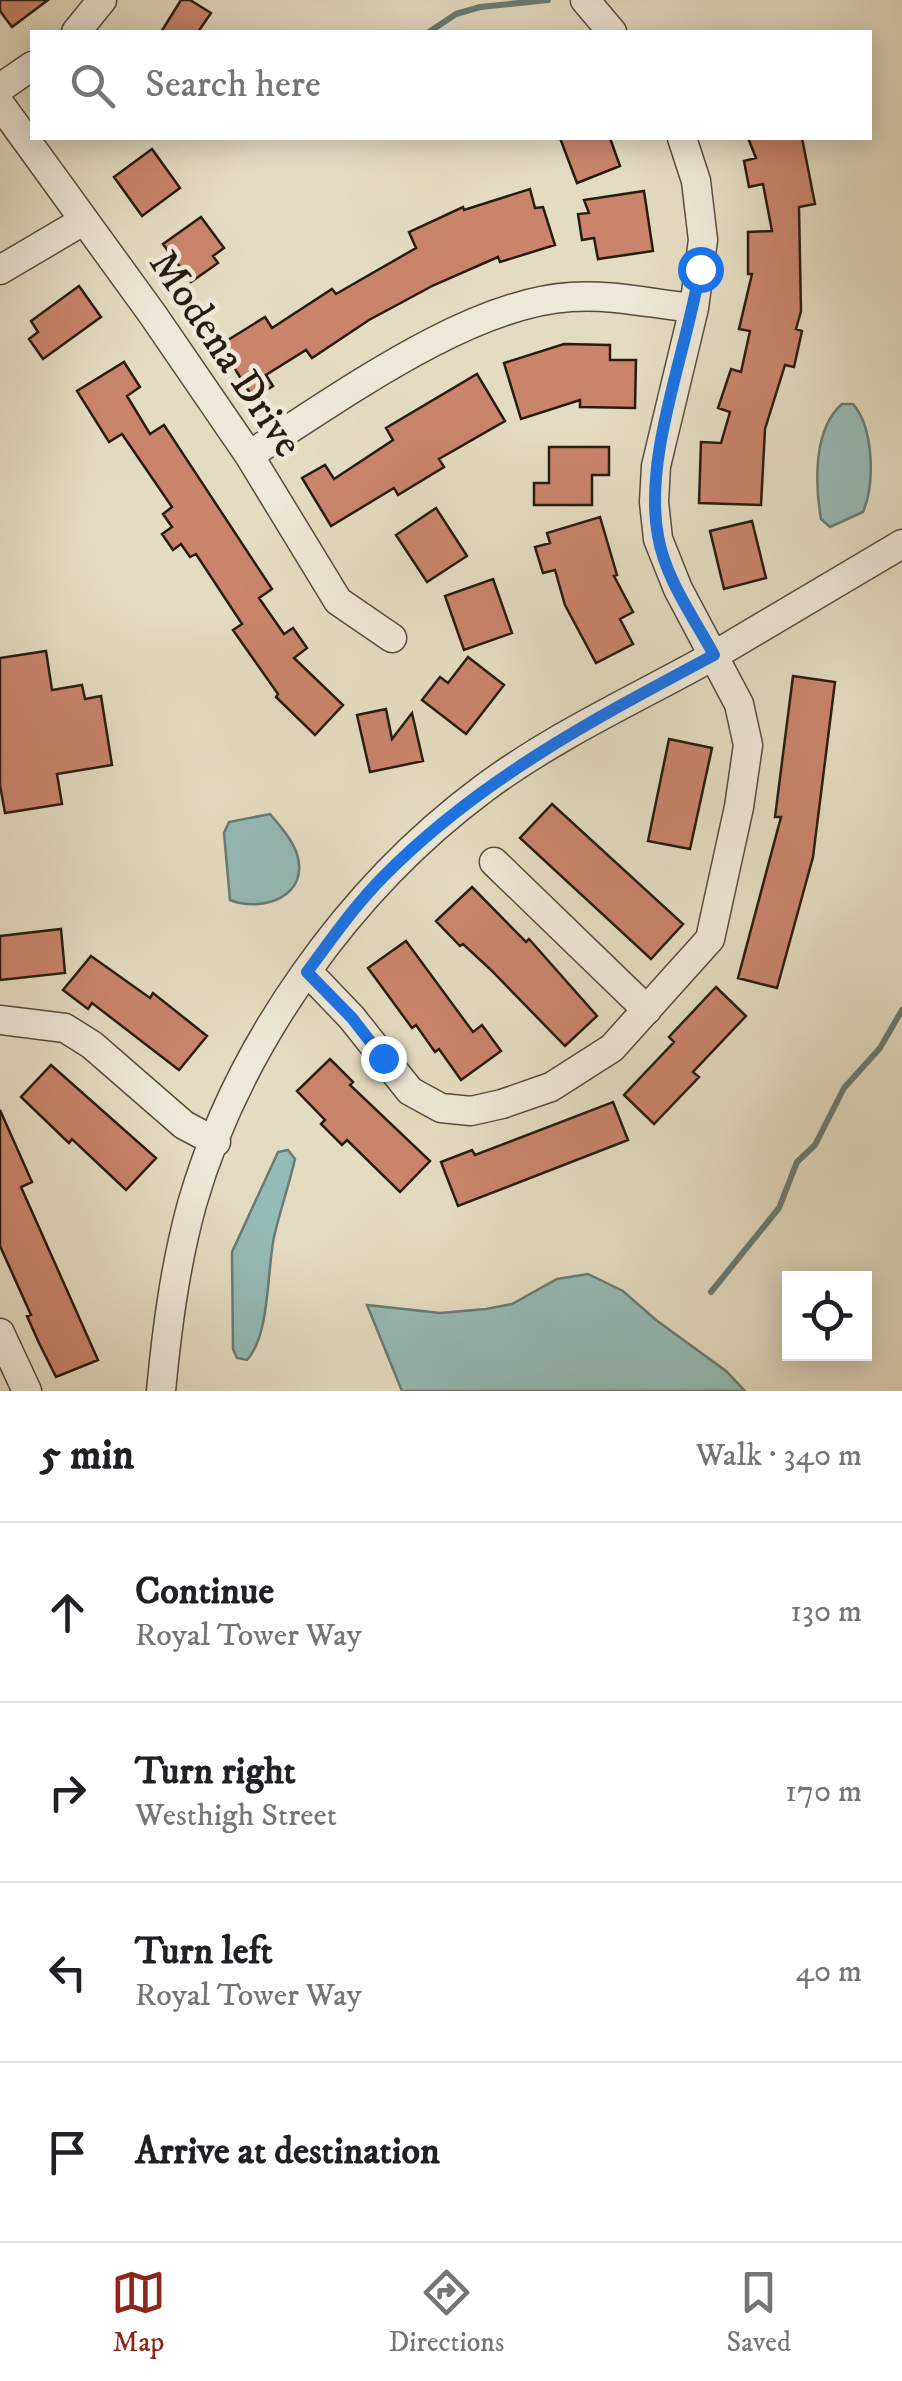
<!DOCTYPE html>
<meta charset="utf-8">
<style>
:root{--surface:#fff;--page:#f6f6f6;--text:#202124;--muted:#757577;--line:#e0e0e0;--accent:#8f2418}
body{margin:0;font-family:"IM FELL DW Pica",serif;background:var(--page);color:var(--text)}
.controls{position:absolute;right:30px;bottom:30px;display:grid;overflow:hidden;border-radius:0px;box-shadow:0 5px 25px #0003}
.controls button{width:90px;height:90px;display:grid;place-items:center;padding:0;border:0;border-bottom:2px solid var(--line);background:var(--surface);color:var(--text);font:50px sans-serif}
.stop{position:absolute;width:30px;height:30px;margin:-22px;border:8px solid #1a73e8;border-radius:50%;background:#fff}
.stop.end{background:#1a73e8;border-color:#fff;box-shadow:0 2px 10px #0008}
.list{margin:0;padding:0;list-style:none}
h2{display:flex;justify-content:space-between;align-items:center;height:130px;margin:0;padding:0 40px;font-size:42px}
h2 small{font-size:32px;font-weight:400;color:var(--muted)}
.list li{display:grid;grid-template-columns:65px 1fr auto;gap:30px;align-items:center;box-sizing:border-box;height:180px;padding:0 40px;border-top:2px solid var(--line)}
.list b{display:block;font-size:38px;white-space:nowrap}
.list p{margin:0;font-size:32px;white-space:nowrap;color:var(--muted)}
.list em{font-size:32px;font-style:normal;color:var(--muted)}
.icon{flex:none;width:55px;height:55px;fill:none;stroke:currentColor;stroke-width:2;stroke-linecap:round;stroke-linejoin:round}
.map{position:relative;flex:none;width:902px;height:1391px;overflow:hidden}
.search{position:absolute;background:var(--surface);box-shadow:0 5px 25px #0003;left:30px;right:30px;top:30px;height:110px;display:flex;align-items:center;gap:25px;box-sizing:border-box;padding:0 35px;border-radius:0px;color:var(--muted);font-size:38px}
.sheet{height:850px;background:var(--surface)}
nav{display:flex;justify-content:space-around;align-items:center;box-sizing:border-box;height:140px;border-top:2px solid var(--line);background:var(--surface);font-size:28px;color:var(--muted)}
nav a{display:grid;justify-items:center;gap:5px}
nav .on{color:var(--accent)}
.map>svg:first-child{display:block}
.water{fill:#95bbb6;stroke:#697b74;stroke-width:2.5}
.lines{fill:none;stroke-linecap:round;stroke-linejoin:round}
.stream{stroke:#697b74;stroke-width:6}
.building{fill:#ca846c;stroke:#281c10;stroke-width:2.5}
.minor-casing{stroke:#574c3c;stroke-width:31}
.minor{stroke:#ede8d7;stroke-width:28}
.route{stroke:#1a73e8;stroke-width:12}
.labels{text-anchor:middle;dominant-baseline:central;stroke-width:9;stroke-linejoin:round;paint-order:stroke}
.street-label{font-size:42px;fill:#281c10;stroke:#ede8d7}
</style>
<div class="map">
<svg width="902" height="1391" viewBox="0 0 902 1391">
<rect width="100%" height="100%" fill="#e4dcc1"/>
<filter id="stains"><feTurbulence type="fractalNoise" baseFrequency=".002" numOctaves="4"/><feColorMatrix values="0 0 0 0 .2 0 0 0 0 .09 0 0 0 0 .02 0 0 0 .5 -.17"/></filter>
<radialGradient id="worn" r=".72"><stop offset=".6" stop-color="#630" stop-opacity="0"/><stop offset="1" stop-color="#630" stop-opacity=".3"/></radialGradient>
<!-- water -->
<path class="water" d="M842,404h11c21,24 22,80 10,108l-33,15 -9,-8c-6,-35 -8,-90 21,-115z
M270,814c10,12 22,25 27,40 13,42 -34,59 -67,46l-6,-67 5,-11z
M288,1150l7,9c-6,26 -15,52 -21,78 -7,33 -4,98 -27,123l-10,-2 -4,-9 -1,-97 46,-100z
M588,1274l35,17 33,29 70,51 19,20h-343l-35,-86 73,8 46,-4 26,-5 45,-25z"/>
<g class="lines">
<!-- stream -->
<path class="stream" d="M429,32l27,-18 24,-7 68,-7
M711,1292l68,-84 18,-46 18,-17 29,-57 36,-40 22,-38"/>
</g>
<!-- building -->
<path class="building" d="M0,0h48l-36,27 -12,-16z
M181,0h9l21,13 -13,19h-37z
M560,138h50l10,28 -43,17z
M748,138h54l13,66 -16,3 2,104 -5,18 6,2 -8,36 -9,-2 -20,64 -4,76 -62,-2 2,-61 20,1 9,-31 -12,-4 13,-39 10,3 9,-41 -11,-2 13,-55h-4v-42l24,-1 -9,-47 -14,3 -5,-26 12,-3z
M152,149l28,39 -38,28 -28,-39z
M530,189l5,19 8,-1 12,38 -55,17 -2,-5 -64,28 -65,35 -57,38 -6,-8 -40,25 7,11 -20,12 -33,-53 45,-28 7,11 60,-39 4,5 80,-46 -7,-16 54,-25 1,3z
M644,191l9,60 -55,8 -4,-21 -12,2 -4,-26 11,-1 -5,-13z
M201,217l23,31 -11,8 5,7 -27,19 -28,-38z
M79,286l22,31 -58,42 -14,-20 9,-7 -7,-11z
M564,344l46,1v15h26l-1,48 -55,-1v-7l-59,19 -17,-56z
M124,362l16,25 -13,9 23,38 14,-9 108,164 -13,9 25,36 9,-6 14,20 -13,10 49,47 -28,30 -39,-38 2,-3 -45,-64 9,-6 -46,-70 -6,3 -9,-13 -8,6 -11,-16 10,-7 -9,-13 9,-7 -50,-73 -13,8 -32,-51z
M477,374l28,47 -66,38 5,8 -46,28 -4,-7 -63,38 -29,-48 23,-13 9,14 59,-39 -7,-12z
M549,447h60v28h-17v30h-58v-22h15z
M436,508l31,48 -40,26 -31,-47z
M600,517l17,58 -3,1 19,36 -13,7 13,25 -37,19 -31,-58 -10,-35 -12,3 -8,-26 15,-4 -3,-10z
M752,521l14,57 -42,11 -14,-58z
M493,579l19,54 -48,17 -19,-54z
M46,651l6,39 30,-5 3,14 16,-3 11,69 -55,9 5,30 -57,9 -5,-28v-127z
M468,657l36,28 -38,49 -44,-34 18,-23 8,6z
M793,676l42,6 -22,175 -36,131 -39,-10 43,-161h-6z
M386,709l6,30 20,-26 11,48 -53,11 -13,-57z
M669,739l43,9 -22,101 -42,-8z
M552,804l131,120 -32,35 -131,-121z
M472,887l54,55 3,-3 68,77 -32,30 -74,-76 -28,-26 -3,2 -24,-25z
M61,929l4,44 -65,7v-44z
M406,941l67,91 9,-7 19,26 -40,29 -22,-31 -4,3 -19,-27 -4,3 -44,-60z
M91,956l59,42 3,-5 54,43 -28,34 -87,-67 -4,6 -25,-19z
M716,987l30,29 -53,56 6,5 -45,47 -30,-29 50,-53 -5,-5z
M330,1059l23,23 -3,3 80,76 -30,31 -53,-52 -5,5 -21,-21 4,-4 -28,-29z
M51,1065l105,93 -30,32 -54,-51 -3,4 -48,-46z
M613,1102l15,38 -170,66 -17,-44 31,-12 3,5z
M0,1110l32,72 -11,5 77,173 -42,17 -17,-34 -12,-27 4,-1 -31,-69z"/>
<g class="lines">
<!-- minor casing -->
<g class="minor-casing">
<path id="minor" d="M585,0l27,32
M76,32l26,-32
M0,88l32,-22
M0,104l153,211 96,140 89,146 54,37
M0,270l83,-49
M249,455c88,-55 218,-152 322,-158 41,-3 82,7 123,11
M494,862l153,148
M307,971l45,47 58,73 31,17 30,3 31,-7 49,-17 61,-39 98,-109 29,-132 9,-62 -9,-41 -61,-115 -20,-50 -4,-37 2,-36 38,-158 9,-68 -7,-59 -14,-43
M0,1020l65,8 27,17 92,80 32,17
M0,1333l27,58
M161,1391c6,-63 14,-125 31,-187 46,-160 158,-316 291,-415 71,-53 153,-90 230,-133 63,-37 126,-75 189,-112"/>
</g>
<!-- minor -->
<use href="#minor" class="minor"/>
</g>
<g class="lines">
<!-- route -->
<path class="route" d="M383,1058l-31,-40 -45,-46c24,-32 48,-67 77,-96 96,-97 210,-157 330,-221 -20,-37 -49,-77 -56,-119 -15,-79 29,-185 42,-267"/>
</g>
<g class="labels">
<!-- street labels -->
<g class="street-label">
<text transform="translate(225 354) rotate(56)">Modena Drive</text>
</g>
</g>
<rect width="100%" height="100%" filter="url(#stains)"/>
<rect width="100%" height="100%" fill="url(#worn)"/>
</svg>
<div class="controls">
<button><svg class="icon" aria-label="locate" viewBox="0 0 24 24"><circle cx="12" cy="12" r="6"/><path d="M12 2v4M12 18v4M2 12h4M18 12h4"/></svg></button>
</div>
<div class="stop" style="left:700px;top:269px"></div>
<div class="stop end" style="left:383px;top:1058px"></div>
<div class="search"><svg class="icon" aria-label="search" viewBox="0 0 24 24"><circle cx="10" cy="10" r="6"/><path d="M15 15l6 6"/></svg>Search here</div>
</div>
<section class="sheet">
<h2>5 min<small>Walk · 340 m</small></h2>
<ul class="list">
<li><svg class="icon" aria-label="ahead" viewBox="0 0 24 24"><path d="M12 20V5M6 11l6-6 6 6"/></svg><div><b>Continue</b><p>Royal Tower Way</p></div><em>130 m</em></li>
<li><svg class="icon" aria-label="right" viewBox="0 0 24 24"><path d="M7 20v-9h11M14 6l5 5-5 5"/></svg><div><b>Turn right</b><p>Westhigh Street</p></div><em>170 m</em></li>
<li><svg class="icon" aria-label="left" viewBox="0 0 24 24"><path d="M17 20v-9H6M10 6l-5 5 5 5"/></svg><div><b>Turn left</b><p>Royal Tower Way</p></div><em>40 m</em></li>
<li><svg class="icon" aria-label="arrive" viewBox="0 0 24 24"><path d="M6 21V4h12l-3 4 3 4H6"/></svg><div><b>Arrive at destination</b></div></li>
</ul>
</section>
<nav>
<a class="on"><svg class="icon" aria-label="map" viewBox="0 0 24 24"><path d="M3 6l6-2 6 2 6-2v14l-6 2-6-2-6 2zM9 4v14M15 6v14"/></svg>Map</a>
<a><svg class="icon" aria-label="directions" viewBox="0 0 24 24"><path d="M12 3l9 9-9 9-9-9zM9 14v-3h6M13 9l2 2-2 2"/></svg>Directions</a>
<a><svg class="icon" aria-label="saved" viewBox="0 0 24 24"><path d="M7 4h10v16l-5-4-5 4z"/></svg>Saved</a>
</nav>
